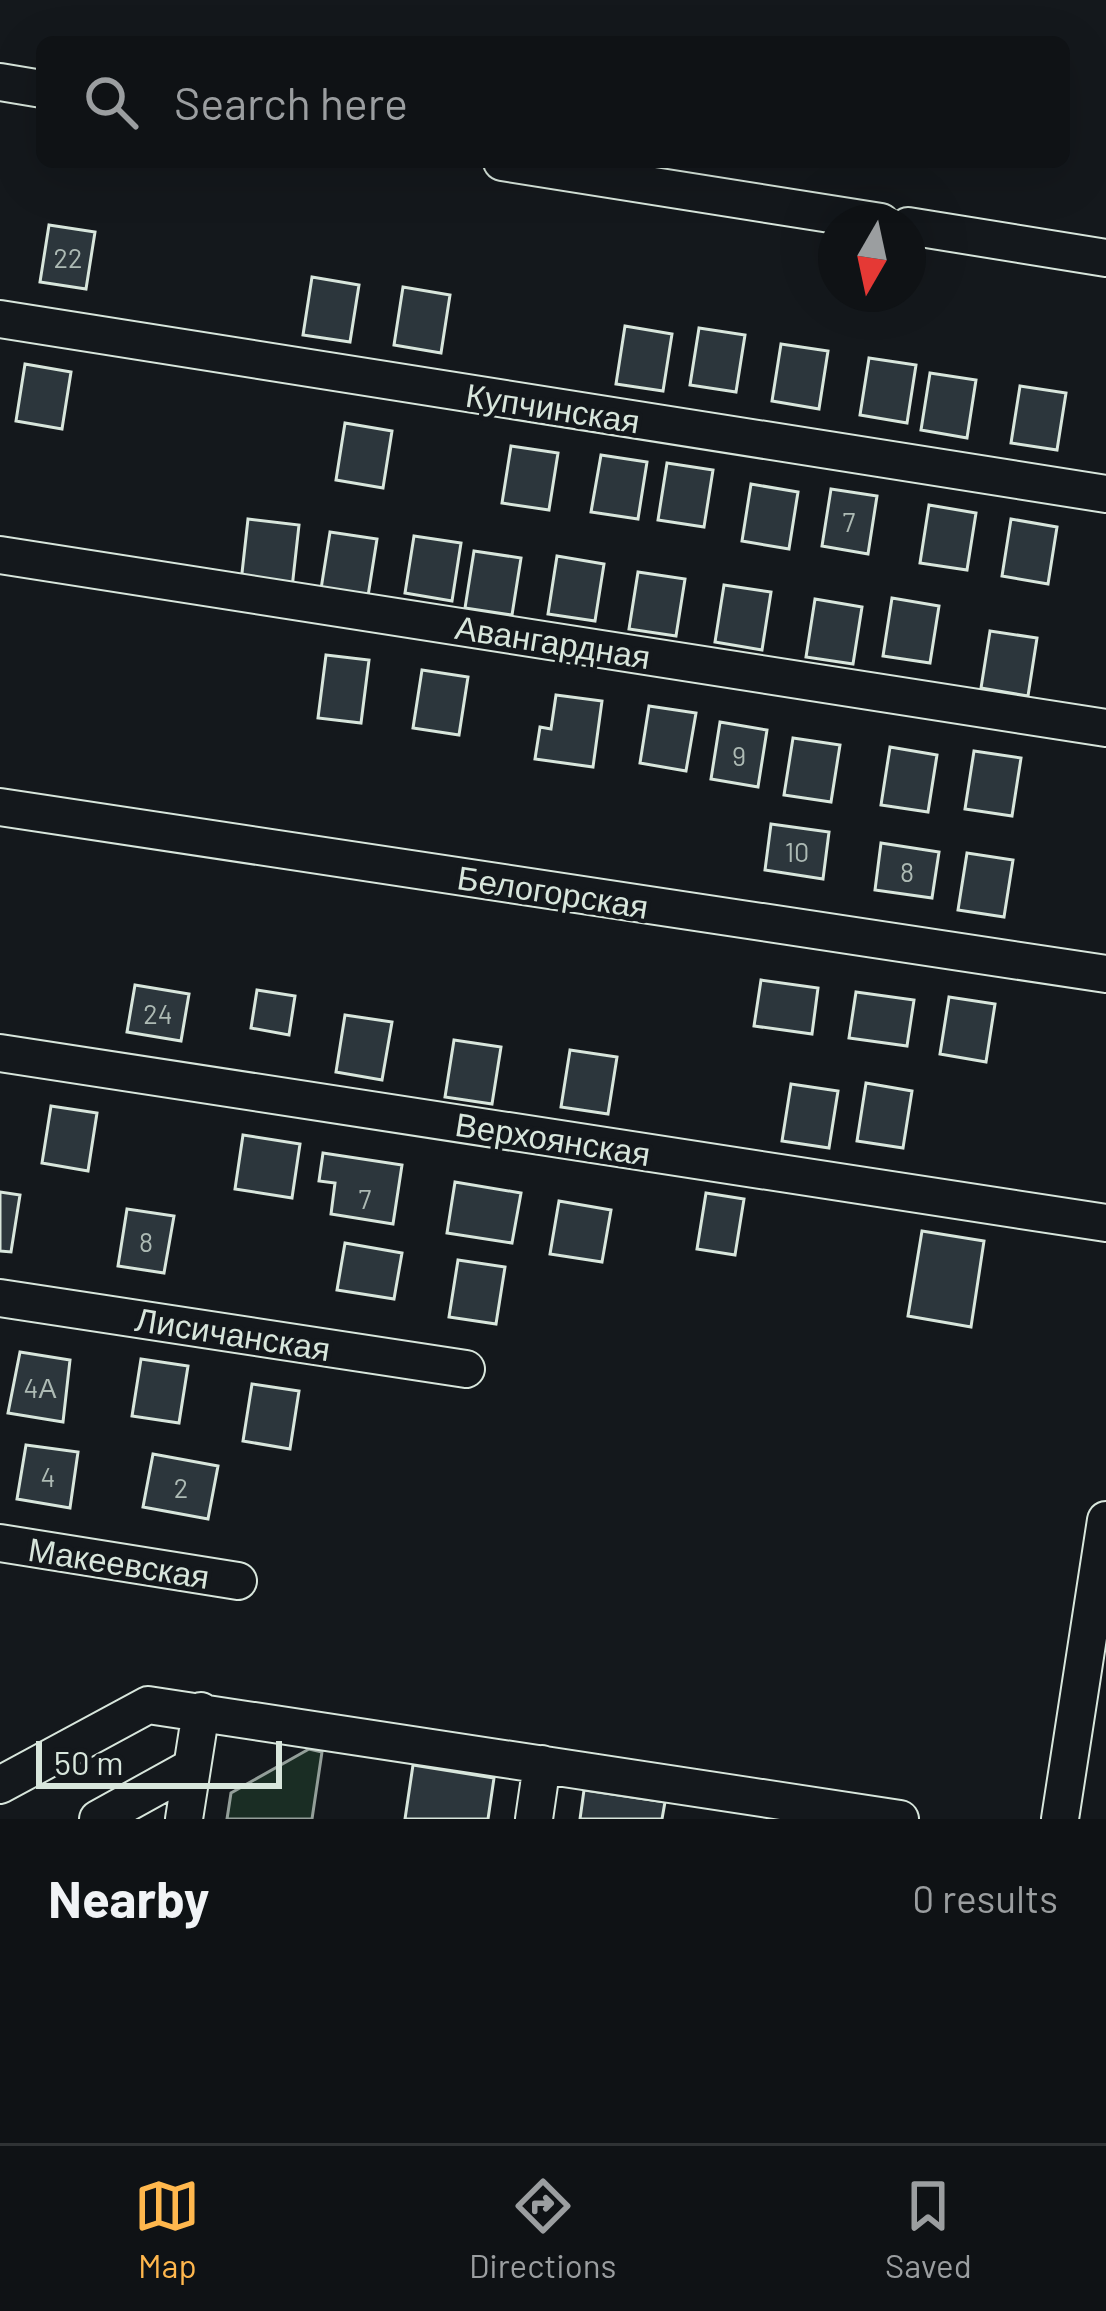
<!DOCTYPE html>
<meta charset="utf-8">
<style>
:root{--surface:#0f1215;--page:#181b1e;--text:#f1f3f6;--muted:#9b9ea0;--line:#2f3234;--accent:#ffb74d}
body{margin:0;font-family:Barlow,sans-serif;background:var(--page);color:var(--text)}
.compass{position:absolute;left:818px;top:204px;width:108px;height:108px;border-radius:50%;background:var(--surface);box-shadow:0 12px 48px #0002;rotate:189deg}
.scale{position:absolute;left:36px;bottom:30px;width:246px;box-sizing:border-box;padding-left:12px;border:6px solid #d8e6dc;border-top:0;font-size:33px;line-height:42px;white-space:nowrap;color:#d8e6dc;-webkit-text-stroke:9px #14181c;paint-order:stroke}
.list{margin:0;padding:0;list-style:none}
h2{display:flex;justify-content:space-between;align-items:center;height:156px;margin:0;padding:0 48px;font-size:51px}
h2 small{font-size:39px;font-weight:400;color:var(--muted)}
.icon{flex:none;width:66px;height:66px;fill:none;stroke:currentColor;stroke-width:2;stroke-linecap:round;stroke-linejoin:round}
.map{position:relative;flex:none;width:1106px;height:1819px;overflow:hidden}
.search{position:absolute;background:var(--surface);box-shadow:0 12px 48px #0002;left:36px;right:36px;top:36px;height:132px;display:flex;align-items:center;gap:30px;box-sizing:border-box;padding:0 42px;border-radius:18px;color:var(--muted);font-size:45px}
.sheet{height:324px;background:var(--surface)}
nav{display:flex;justify-content:space-around;align-items:center;box-sizing:border-box;height:168px;border-top:3px solid var(--line);background:var(--surface);font-size:33px;color:var(--muted)}
nav a{display:grid;justify-items:center;gap:6px}
nav .on{color:var(--accent)}
.map>svg:first-child{display:block}
.green{fill:#1a2d24;stroke:#939e99;stroke-width:3}
.building{fill:#2c363c;stroke:#d8e6dc;stroke-width:3}
.lines{fill:none;stroke-linecap:round;stroke-linejoin:round}
.minor-casing{stroke:#d8e6dc;stroke-width:40}
.minor{stroke:#14181c;stroke-width:36}
.labels{text-anchor:middle;dominant-baseline:central;stroke-width:9;stroke-linejoin:round;paint-order:stroke}
.number-label{font-size:27px;fill:#adbab4}
.street-label{font-size:33px;fill:#d8e6dc;stroke:#14181c}
</style>
<div class="map">
<svg width="1106" height="1819" viewBox="0 0 1106 1819">
<rect width="100%" height="100%" fill="#14181c"/>
<!-- green -->
<path class="green" d="M309,1749l13,3 -10,67h-85l4,-26z"/>
<!-- building -->
<path class="building" d="M49,225l46,7 -9,57 -46,-7z
M312,277l47,8 -9,57 -47,-7z
M403,287l47,8 -9,58 -47,-8z
M625,326l47,8 -9,57 -47,-7z
M699,328l46,7 -9,57 -46,-7z
M781,344l47,7 -9,58 -47,-8z
M869,358l47,7 -9,58 -47,-8z
M25,364l46,8 -9,57 -46,-8z
M930,373l46,7 -9,58 -46,-8z
M1020,386l46,7 -9,57 -46,-7z
M345,423l47,8 -9,57 -47,-8z
M511,446l47,7 -9,57 -47,-7z
M601,455l46,7 -9,57 -47,-7z
M667,463l46,7 -9,57 -46,-7z
M751,484l47,8 -9,57 -47,-8z
M831,489l46,7 -9,58 -46,-8z
M929,505l47,8 -9,57 -47,-7z
M248,519l51,6 -7,63 -51,-6z
M1011,519l46,8 -9,57 -46,-8z
M330,532l47,7 -9,57 -47,-7z
M414,536l47,7 -9,58 -47,-8z
M474,551l47,7 -9,57 -47,-7z
M557,556l47,8 -9,57 -47,-7z
M638,572l47,7 -9,57 -47,-7z
M724,585l47,7 -9,58 -47,-8z
M892,598l47,8 -9,57 -47,-7z
M815,599l47,8 -9,57 -47,-7z
M990,631l47,7 -9,58 -47,-8z
M326,655l43,5 -8,63 -43,-5z
M422,670l46,7 -9,58 -46,-7z
M556,695l46,6 -9,66 -58,-8 5,-32 11,2z
M649,706l47,7 -10,58 -46,-8z
M720,722l47,8 -9,57 -47,-8z
M793,738l47,7 -9,57 -47,-7z
M890,747l47,8 -9,57 -47,-7z
M974,751l47,7 -9,58 -47,-7z
M771,824l58,8 -6,47 -58,-9z
M881,843l58,9 -7,46 -57,-8z
M967,853l46,7 -9,57 -46,-7z
M761,980l57,8 -6,46 -58,-8z
M135,985l54,9 -8,47 -54,-9z
M257,990l38,6 -6,39 -38,-7z
M856,992l58,8 -7,46 -58,-8z
M949,997l46,7 -9,58 -46,-8z
M345,1015l47,7 -10,58 -46,-8z
M454,1040l47,7 -9,57 -47,-7z
M570,1050l47,7 -9,57 -47,-7z
M866,1083l46,8 -9,57 -46,-7z
M791,1084l47,7 -9,57 -47,-7z
M51,1106l46,7 -9,58 -46,-8z
M243,1135l57,9 -8,54 -57,-9z
M323,1153l79,12 -9,59 -62,-10 4,-31 -16,-2z
M455,1182l66,11 -9,50 -65,-10z
M0,1192l20,3 -9,57 -11,-1z
M706,1193l38,6 -9,56 -38,-6z
M559,1201l52,9 -9,52 -52,-8z
M127,1209l47,7 -10,57 -46,-7z
M922,1231l62,10 -13,86 -63,-11z
M345,1243l57,10 -8,46 -57,-9z
M458,1260l47,7 -9,57 -47,-7z
M20,1352l50,8 -7,62 -55,-9z
M141,1359l47,7 -9,57 -47,-7z
M252,1384l47,7 -9,58 -47,-8z
M26,1445l52,7 -8,56 -53,-9z
M153,1454l65,12 -10,53 -65,-12z
M413,1765l81,13 -6,41h-83z
M584,1790l81,12 -3,17h-82z"/>
<g class="lines">
<!-- minor casing -->
<g class="minor-casing">
<path id="minor" d="M0,82l42,7
M502,162l379,60
M908,226l198,32
M0,319l1106,175
M0,555l1106,173
M0,807l1106,167
M0,1053l1106,170
M0,1298l466,71
M0,1543l238,38
M0,1785l148,-80 752,114
M98,1819l94,-52
M184,1819l17,-108
M534,1819l8,-55
M1060,1819l46,-299"/>
</g>
<!-- minor -->
<use href="#minor" class="minor"/>
</g>
<g class="labels">
<!-- number labels -->
<g class="number-label">
<text x="68" y="257">22</text>
<text x="849" y="521">7</text>
<text x="739" y="755">9</text>
<text x="797" y="851">10</text>
<text x="907" y="871">8</text>
<text x="158" y="1013">24</text>
<text x="365" y="1198">7</text>
<text x="146" y="1241">8</text>
<text x="40" y="1387">4А</text>
<text x="48" y="1476">4</text>
<text x="181" y="1487">2</text>
</g>
<!-- street labels -->
<g class="street-label">
<text transform="translate(553 407) rotate(9)">Купчинская</text>
<text transform="translate(553 641) rotate(9)">Авангардная</text>
<text transform="translate(553 891) rotate(9)">Белогорская</text>
<text transform="translate(553 1138) rotate(9)">Верхоянская</text>
<text transform="translate(233 1333) rotate(9)">Лисичанская</text>
<text transform="translate(119 1562) rotate(9)">Макеевская</text>
</g>
</g>
</svg>
<svg class="compass" viewBox="-18 -18 36 36"><path d="M0-13l5 13h-10z" fill="#e53935"/><path d="M0 13l5-13h-10z" fill="#9b9ea0"/></svg>
<div class="scale">50 m</div>
<div class="search"><svg class="icon" aria-label="search" viewBox="0 0 24 24"><circle cx="10" cy="10" r="6"/><path d="M15 15l6 6"/></svg>Search here</div>
</div>
<section class="sheet">
<h2>Nearby<small>0 results</small></h2>
<ul class="list">
</ul>
</section>
<nav>
<a class="on"><svg class="icon" aria-label="map" viewBox="0 0 24 24"><path d="M3 6l6-2 6 2 6-2v14l-6 2-6-2-6 2zM9 4v14M15 6v14"/></svg>Map</a>
<a><svg class="icon" aria-label="directions" viewBox="0 0 24 24"><path d="M12 3l9 9-9 9-9-9zM9 14v-3h6M13 9l2 2-2 2"/></svg>Directions</a>
<a><svg class="icon" aria-label="saved" viewBox="0 0 24 24"><path d="M7 4h10v16l-5-4-5 4z"/></svg>Saved</a>
</nav>
